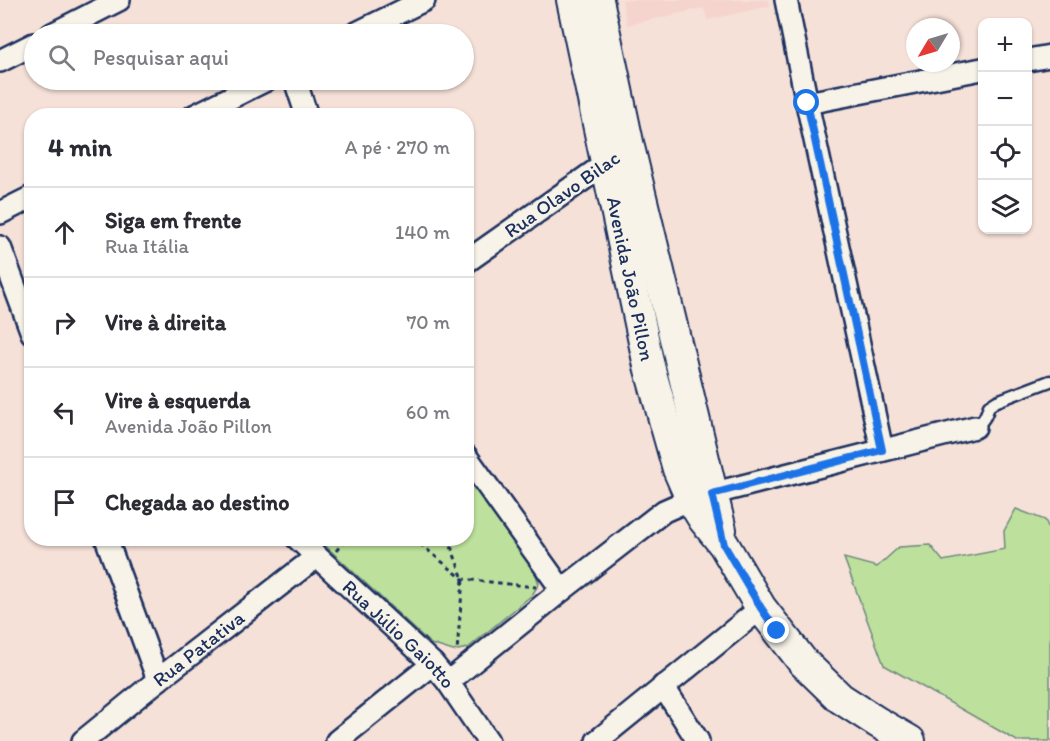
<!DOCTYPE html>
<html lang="pt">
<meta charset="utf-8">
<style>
:root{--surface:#fff;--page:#f2f2f3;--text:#2b2b33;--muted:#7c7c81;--line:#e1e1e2}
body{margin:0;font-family:Itim,sans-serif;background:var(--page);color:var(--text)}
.controls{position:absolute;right:18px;top:18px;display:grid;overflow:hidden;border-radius:12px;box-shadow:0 2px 4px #0004}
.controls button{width:54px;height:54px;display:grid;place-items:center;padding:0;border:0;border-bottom:2px solid var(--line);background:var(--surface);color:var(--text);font:30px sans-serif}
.compass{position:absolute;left:906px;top:18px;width:54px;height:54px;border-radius:50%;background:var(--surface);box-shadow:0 2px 4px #0004;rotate:232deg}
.stop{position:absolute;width:18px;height:18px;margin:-14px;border:4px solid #1a73e8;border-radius:50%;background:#fff}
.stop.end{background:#1a73e8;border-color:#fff;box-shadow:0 2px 6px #0008}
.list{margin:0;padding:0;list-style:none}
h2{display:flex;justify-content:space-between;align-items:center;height:78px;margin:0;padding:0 24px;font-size:26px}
h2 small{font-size:20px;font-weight:400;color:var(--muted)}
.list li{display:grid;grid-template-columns:39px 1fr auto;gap:18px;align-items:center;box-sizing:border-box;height:90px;padding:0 24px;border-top:2px solid var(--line)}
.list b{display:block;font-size:22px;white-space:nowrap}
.list p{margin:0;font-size:20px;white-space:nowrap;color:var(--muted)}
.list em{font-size:20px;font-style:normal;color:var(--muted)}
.icon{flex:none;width:33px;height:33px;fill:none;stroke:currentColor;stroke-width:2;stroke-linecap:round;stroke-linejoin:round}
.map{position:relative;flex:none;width:1050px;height:741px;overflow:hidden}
.search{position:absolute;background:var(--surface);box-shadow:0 2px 4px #0004;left:24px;top:24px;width:450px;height:66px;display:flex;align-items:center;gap:15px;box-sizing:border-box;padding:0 21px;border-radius:33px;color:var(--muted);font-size:22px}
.panel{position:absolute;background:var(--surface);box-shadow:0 2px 4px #0004;left:24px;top:108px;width:450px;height:438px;border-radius:24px}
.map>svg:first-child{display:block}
.built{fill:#f5d4cd}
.green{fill:#bde19c;stroke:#6c887d;stroke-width:1.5}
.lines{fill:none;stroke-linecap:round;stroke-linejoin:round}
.service-casing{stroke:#1b2f5e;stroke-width:15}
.minor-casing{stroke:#1b2f5e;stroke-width:26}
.secondary-casing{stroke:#1b2f5e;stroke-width:34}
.path{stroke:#1b2f5e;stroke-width:3;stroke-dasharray:4.5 4.5;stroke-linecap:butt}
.service{stroke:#f7f3e8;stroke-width:10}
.minor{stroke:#f7f3e8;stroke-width:21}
.secondary{stroke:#f7f3e8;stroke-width:30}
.route{stroke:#1a73e8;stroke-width:8}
.labels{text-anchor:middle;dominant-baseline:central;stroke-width:4.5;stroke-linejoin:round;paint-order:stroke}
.street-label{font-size:20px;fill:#1b2f5e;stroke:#f7f3e8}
</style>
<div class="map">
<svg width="1050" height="741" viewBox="0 0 1050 741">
<rect width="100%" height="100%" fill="#f6e1d8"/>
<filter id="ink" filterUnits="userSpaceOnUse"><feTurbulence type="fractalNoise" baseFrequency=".0167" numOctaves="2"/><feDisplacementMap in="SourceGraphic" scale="12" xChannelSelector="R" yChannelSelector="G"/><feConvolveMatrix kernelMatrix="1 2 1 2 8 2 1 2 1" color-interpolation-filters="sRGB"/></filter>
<g filter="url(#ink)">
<!-- built -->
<path class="built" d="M622,0h147l1,6 -63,14 -3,-12 -77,17z"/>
<!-- green -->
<path class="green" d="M467,470l65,93 7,21 -7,11 -64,53 -15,3 -22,-7 -113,-105 148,-1z
M1016,509l29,11 5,11v210h-33l-133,-76 -40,-107 33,9 22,-20 31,-2 13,16 62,-12 -1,-18z"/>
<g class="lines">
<!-- service casing -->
<g class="service-casing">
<path id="service" d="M975,427c8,-5 11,-11 14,-21l8,-5 53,-20"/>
</g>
<!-- minor casing -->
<g class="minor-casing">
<g id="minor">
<path d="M786,0l21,103 75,347"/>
<path d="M52,34l67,-34"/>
<path d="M355,34l69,-34"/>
<path d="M1028,60l22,-4"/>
<path d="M0,61l34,-17"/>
<path d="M295,80l12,36"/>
<path d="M807,103l175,-34"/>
<path d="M194,116l72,-36"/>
<path d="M0,213l32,-16"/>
<path d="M0,247l32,86"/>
<path d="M466,262l149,-105"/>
<path d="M466,456l96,134"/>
<path d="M106,538l52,142"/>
<path id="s1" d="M297,538l136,126 15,18 40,59"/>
<path d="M448,682l114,-92 102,-79 27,-12 284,-72"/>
<path d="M663,686l35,55"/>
<path id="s2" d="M83,741l75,-61 158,-123"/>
<path d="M337,741l96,-77"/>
<path d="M597,741l164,-133"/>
</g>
</g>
<!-- secondary casing -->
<g class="secondary-casing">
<g id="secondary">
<path id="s3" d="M572,0l77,366 29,103 13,30 13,21 20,25 37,63 42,54 37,36 37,24 33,19"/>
<path d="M598,0l31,147 92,383"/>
</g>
</g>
<!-- path -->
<path class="path" d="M413,538l50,41 73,8
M448,538l15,41 -6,72
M336,551l11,-13"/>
<!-- service -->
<use href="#service" class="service"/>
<!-- minor -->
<use href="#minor" class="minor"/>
<!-- secondary -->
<use href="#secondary" class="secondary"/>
</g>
</g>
<g class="lines" filter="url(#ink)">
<!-- route -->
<path class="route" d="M777,631l-16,-23 -37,-63 -12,-51 170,-44 -75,-347"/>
</g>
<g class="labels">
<!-- street labels -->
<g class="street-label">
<text transform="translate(562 194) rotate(-35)">Rua Olavo Bilac</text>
<text stroke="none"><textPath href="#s3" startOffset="285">Avenida João Pillon</textPath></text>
<text stroke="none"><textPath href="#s1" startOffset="140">Rua Júlio Gaiotto</textPath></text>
<text stroke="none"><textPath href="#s2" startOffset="148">Rua Patativa</textPath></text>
</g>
</g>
</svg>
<div class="controls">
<button>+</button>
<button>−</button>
<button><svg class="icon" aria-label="locate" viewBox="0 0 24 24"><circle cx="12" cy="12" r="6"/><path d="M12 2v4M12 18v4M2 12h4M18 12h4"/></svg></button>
<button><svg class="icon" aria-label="layers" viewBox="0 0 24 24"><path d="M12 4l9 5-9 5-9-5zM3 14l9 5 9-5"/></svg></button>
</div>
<svg class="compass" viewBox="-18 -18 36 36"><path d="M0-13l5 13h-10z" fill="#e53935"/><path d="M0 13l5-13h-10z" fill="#7c7c81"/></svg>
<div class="stop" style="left:807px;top:103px"></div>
<div class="stop end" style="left:777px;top:631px"></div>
<div class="search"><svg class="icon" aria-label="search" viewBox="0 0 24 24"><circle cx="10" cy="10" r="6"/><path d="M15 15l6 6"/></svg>Pesquisar aqui</div>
<section class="panel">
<h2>4 min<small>A pé · 270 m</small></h2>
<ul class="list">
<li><svg class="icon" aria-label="ahead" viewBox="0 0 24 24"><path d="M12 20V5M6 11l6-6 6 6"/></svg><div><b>Siga em frente</b><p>Rua Itália</p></div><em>140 m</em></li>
<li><svg class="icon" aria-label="right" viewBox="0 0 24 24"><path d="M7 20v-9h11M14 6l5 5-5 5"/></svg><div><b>Vire à direita</b></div><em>70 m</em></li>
<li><svg class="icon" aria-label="left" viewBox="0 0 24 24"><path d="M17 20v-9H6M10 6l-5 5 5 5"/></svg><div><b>Vire à esquerda</b><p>Avenida João Pillon</p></div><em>60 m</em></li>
<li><svg class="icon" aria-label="arrive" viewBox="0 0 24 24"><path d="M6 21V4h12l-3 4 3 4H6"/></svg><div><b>Chegada ao destino</b></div></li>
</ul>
</section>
</div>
